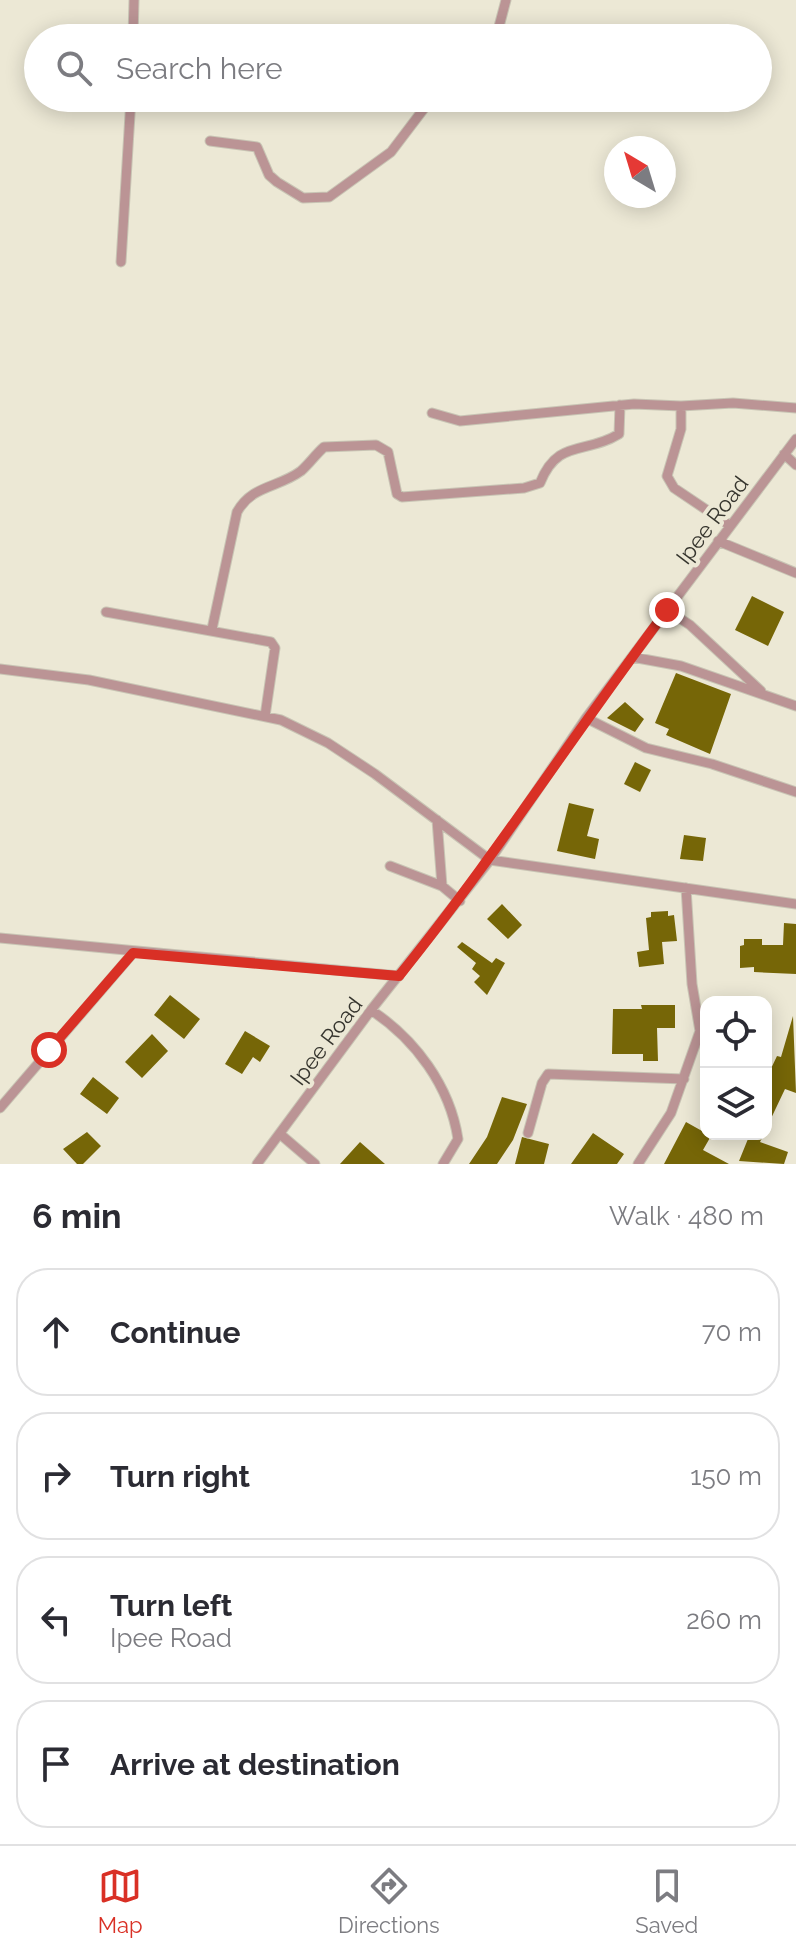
<!DOCTYPE html>
<meta charset="utf-8">
<style>
:root{--surface:#fff;--page:#f7f7f7;--text:#2b2b33;--muted:#7c7c81;--line:#e1e1e2;--accent:#d93025}
body{margin:0;font-family:Raleway,sans-serif;background:var(--page);color:var(--text)}
.controls{position:absolute;right:24px;bottom:24px;display:grid;overflow:hidden;border-radius:16px;box-shadow:0 4px 20px #0003}
.controls button{width:72px;height:72px;display:grid;place-items:center;padding:0;border:0;border-bottom:2px solid var(--line);background:var(--surface);color:var(--text);font:40px sans-serif}
.compass{position:absolute;left:604px;top:136px;width:72px;height:72px;border-radius:50%;background:var(--surface);box-shadow:0 4px 20px #0003;rotate:322deg}
.stop{position:absolute;width:24px;height:24px;margin:-18px;border:6px solid #d93025;border-radius:50%;background:#fff}
.stop.end{background:#d93025;border-color:#fff;box-shadow:0 2px 8px #0008}
.list{margin:0;padding:0;list-style:none}
h2{display:flex;justify-content:space-between;align-items:center;height:104px;margin:0;padding:0 32px;font-size:34px}
h2 small{font-size:26px;font-weight:400;color:var(--muted)}
.list li{display:grid;grid-template-columns:52px 1fr auto;gap:24px;align-items:center;box-sizing:border-box;height:128px;margin:0 16px 16px;padding:0 16px;border:2px solid var(--line);border-radius:32px}
.list b{display:block;font-size:30px;white-space:nowrap}
.list p{margin:0;font-size:26px;white-space:nowrap;color:var(--muted)}
.list em{font-size:26px;font-style:normal;color:var(--muted)}
.icon{flex:none;width:44px;height:44px;fill:none;stroke:currentColor;stroke-width:2;stroke-linecap:round;stroke-linejoin:round}
.map{position:relative;flex:none;width:796px;height:1164px;overflow:hidden}
.search{position:absolute;background:var(--surface);box-shadow:0 4px 20px #0003;left:24px;right:24px;top:24px;height:88px;display:flex;align-items:center;gap:20px;box-sizing:border-box;padding:0 28px;border-radius:44px;color:var(--muted);font-size:30px}
.sheet{height:680px;background:var(--surface)}
nav{display:flex;justify-content:space-around;align-items:center;box-sizing:border-box;height:112px;border-top:2px solid var(--line);background:var(--surface);font-size:22px;color:var(--muted)}
nav a{display:grid;justify-items:center;gap:4px}
nav .on{color:var(--accent)}
.map>svg:first-child{display:block}
.building{fill:#766607}
.lines{fill:none;stroke-linecap:round;stroke-linejoin:round}
.minor-casing{stroke:#c8c4b4;stroke-width:11}
.minor{stroke:#bb9495;stroke-width:9}
.route{stroke:#d93025;stroke-width:10}
.labels{text-anchor:middle;dominant-baseline:central;stroke-width:8;stroke-linejoin:round;paint-order:stroke}
.street-label{font-size:22px;fill:#36352e;stroke:#ece8d5}
</style>
<div class="map">
<svg width="796" height="1164" viewBox="0 0 796 1164">
<rect width="100%" height="100%" fill="#ece8d5"/>
<!-- building -->
<path class="building" d="M752,596l32,16 -16,34 -33,-16z
M676,673l55,21 -21,60 -44,-19 3,-6 -14,-6z
M625,702l19,17 -9,13 -28,-14z
M635,762l16,8 -11,22 -16,-8z
M569,803l25,6 -7,27 12,3 -4,20 -38,-8z
M684,835l22,3 -3,23 -23,-2z
M502,904l20,21 -14,14 -21,-20z
M668,911v5l6,-1 3,26 -15,1 2,22 -25,3 -2,-15 12,-2 -3,-32 5,-1v-5z
M784,923l12,1v50l-42,-2v-5l-14,1v-22l4,-1v-6h18v6h21z
M462,942l30,21 4,-5 9,5 -18,32 -13,-13 6,-6 -8,-7 4,-6 -19,-16z
M170,995l30,24 -16,20 -30,-24z
M641,1005h34v23h-18l1,33h-15v-7h-31l1,-45h29z
M793,1016l3,77 -11,-4 -19,40v-50l11,-23 4,1z
M245,1031l25,15 -10,16 -7,-5 -11,17 -17,-10z
M152,1034l16,17 -26,27 -17,-16z
M93,1077l26,21 -12,16 -27,-20z
M502,1097l25,7 -14,36 -16,24h-28l18,-27z
M686,1122l25,14 -8,14 26,14h-65z
M87,1132l14,14 -18,18h-6l-14,-15z
M593,1133l31,21 -7,10h-46z
M750,1134h14l-4,8 28,10 -4,12 -45,-3z
M522,1137l27,7 -5,20h-29z
M360,1142l25,22h-45z"/>
<g class="lines">
<!-- minor casing -->
<g class="minor-casing">
<path id="minor" d="M133,38l1,-38
M496,38l10,-38
M210,141l47,6 12,28 8,7 26,16 26,-1 62,-45 41,-54
M121,262l10,-164
M681,406v23l-14,47 7,12 55,37
M432,413l28,8 174,-17 47,2 52,-3 63,5
M784,454l12,11
M718,541l78,32
M667,610l23,15 71,66
M106,612l165,30 4,6 -10,68
M212,629l25,-117c15,-27 41,-24 64,-41 8,-7 15,-17 23,-24l52,-2 12,7 9,42 5,3 122,-9 16,-5c18,-45 45,-28 79,-49l1,-29
M632,657l49,9 115,40
M0,669l89,11 192,40 47,23 47,31 115,86 306,44
M586,718l60,30 66,16 84,28
M437,820l5,66
M390,866l52,20 18,15
M0,938l399,38
M371,1010c44,29 79,76 87,129l-15,25
M0,1108l133,-155
M528,1133l14,-50 6,-9 136,5
M280,1134l35,30
M257,1164l114,-154 119,-150 96,-142 210,-279
M638,1164l33,-51 29,-82 -8,-47 -6,-96"/>
</g>
<!-- minor -->
<use href="#minor" class="minor"/>
</g>
<g class="lines">
<!-- route -->
<path class="route" d="M49,1050l84,-97 266,23c95,-118 177,-245 268,-366"/>
</g>
<g class="labels">
<!-- street labels -->
<g class="street-label">
<text transform="translate(712 520) rotate(-53)">Ipee Road</text>
<text transform="translate(326 1041) rotate(-53)">Ipee Road</text>
</g>
</g>
</svg>
<div class="controls">
<button><svg class="icon" aria-label="locate" viewBox="0 0 24 24"><circle cx="12" cy="12" r="6"/><path d="M12 2v4M12 18v4M2 12h4M18 12h4"/></svg></button>
<button><svg class="icon" aria-label="layers" viewBox="0 0 24 24"><path d="M12 4l9 5-9 5-9-5zM3 14l9 5 9-5"/></svg></button>
</div>
<svg class="compass" viewBox="-18 -18 36 36"><path d="M0-13l5 13h-10z" fill="#e53935"/><path d="M0 13l5-13h-10z" fill="#7c7c81"/></svg>
<div class="stop" style="left:49px;top:1050px"></div>
<div class="stop end" style="left:667px;top:610px"></div>
<div class="search"><svg class="icon" aria-label="search" viewBox="0 0 24 24"><circle cx="10" cy="10" r="6"/><path d="M15 15l6 6"/></svg>Search here</div>
</div>
<section class="sheet">
<h2>6 min<small>Walk · 480 m</small></h2>
<ul class="list">
<li><svg class="icon" aria-label="ahead" viewBox="0 0 24 24"><path d="M12 20V5M6 11l6-6 6 6"/></svg><div><b>Continue</b></div><em>70 m</em></li>
<li><svg class="icon" aria-label="right" viewBox="0 0 24 24"><path d="M7 20v-9h11M14 6l5 5-5 5"/></svg><div><b>Turn right</b></div><em>150 m</em></li>
<li><svg class="icon" aria-label="left" viewBox="0 0 24 24"><path d="M17 20v-9H6M10 6l-5 5 5 5"/></svg><div><b>Turn left</b><p>Ipee Road</p></div><em>260 m</em></li>
<li><svg class="icon" aria-label="arrive" viewBox="0 0 24 24"><path d="M6 21V4h12l-3 4 3 4H6"/></svg><div><b>Arrive at destination</b></div></li>
</ul>
</section>
<nav>
<a class="on"><svg class="icon" aria-label="map" viewBox="0 0 24 24"><path d="M3 6l6-2 6 2 6-2v14l-6 2-6-2-6 2zM9 4v14M15 6v14"/></svg>Map</a>
<a><svg class="icon" aria-label="directions" viewBox="0 0 24 24"><path d="M12 3l9 9-9 9-9-9zM9 14v-3h6M13 9l2 2-2 2"/></svg>Directions</a>
<a><svg class="icon" aria-label="saved" viewBox="0 0 24 24"><path d="M7 4h10v16l-5-4-5 4z"/></svg>Saved</a>
</nav>
